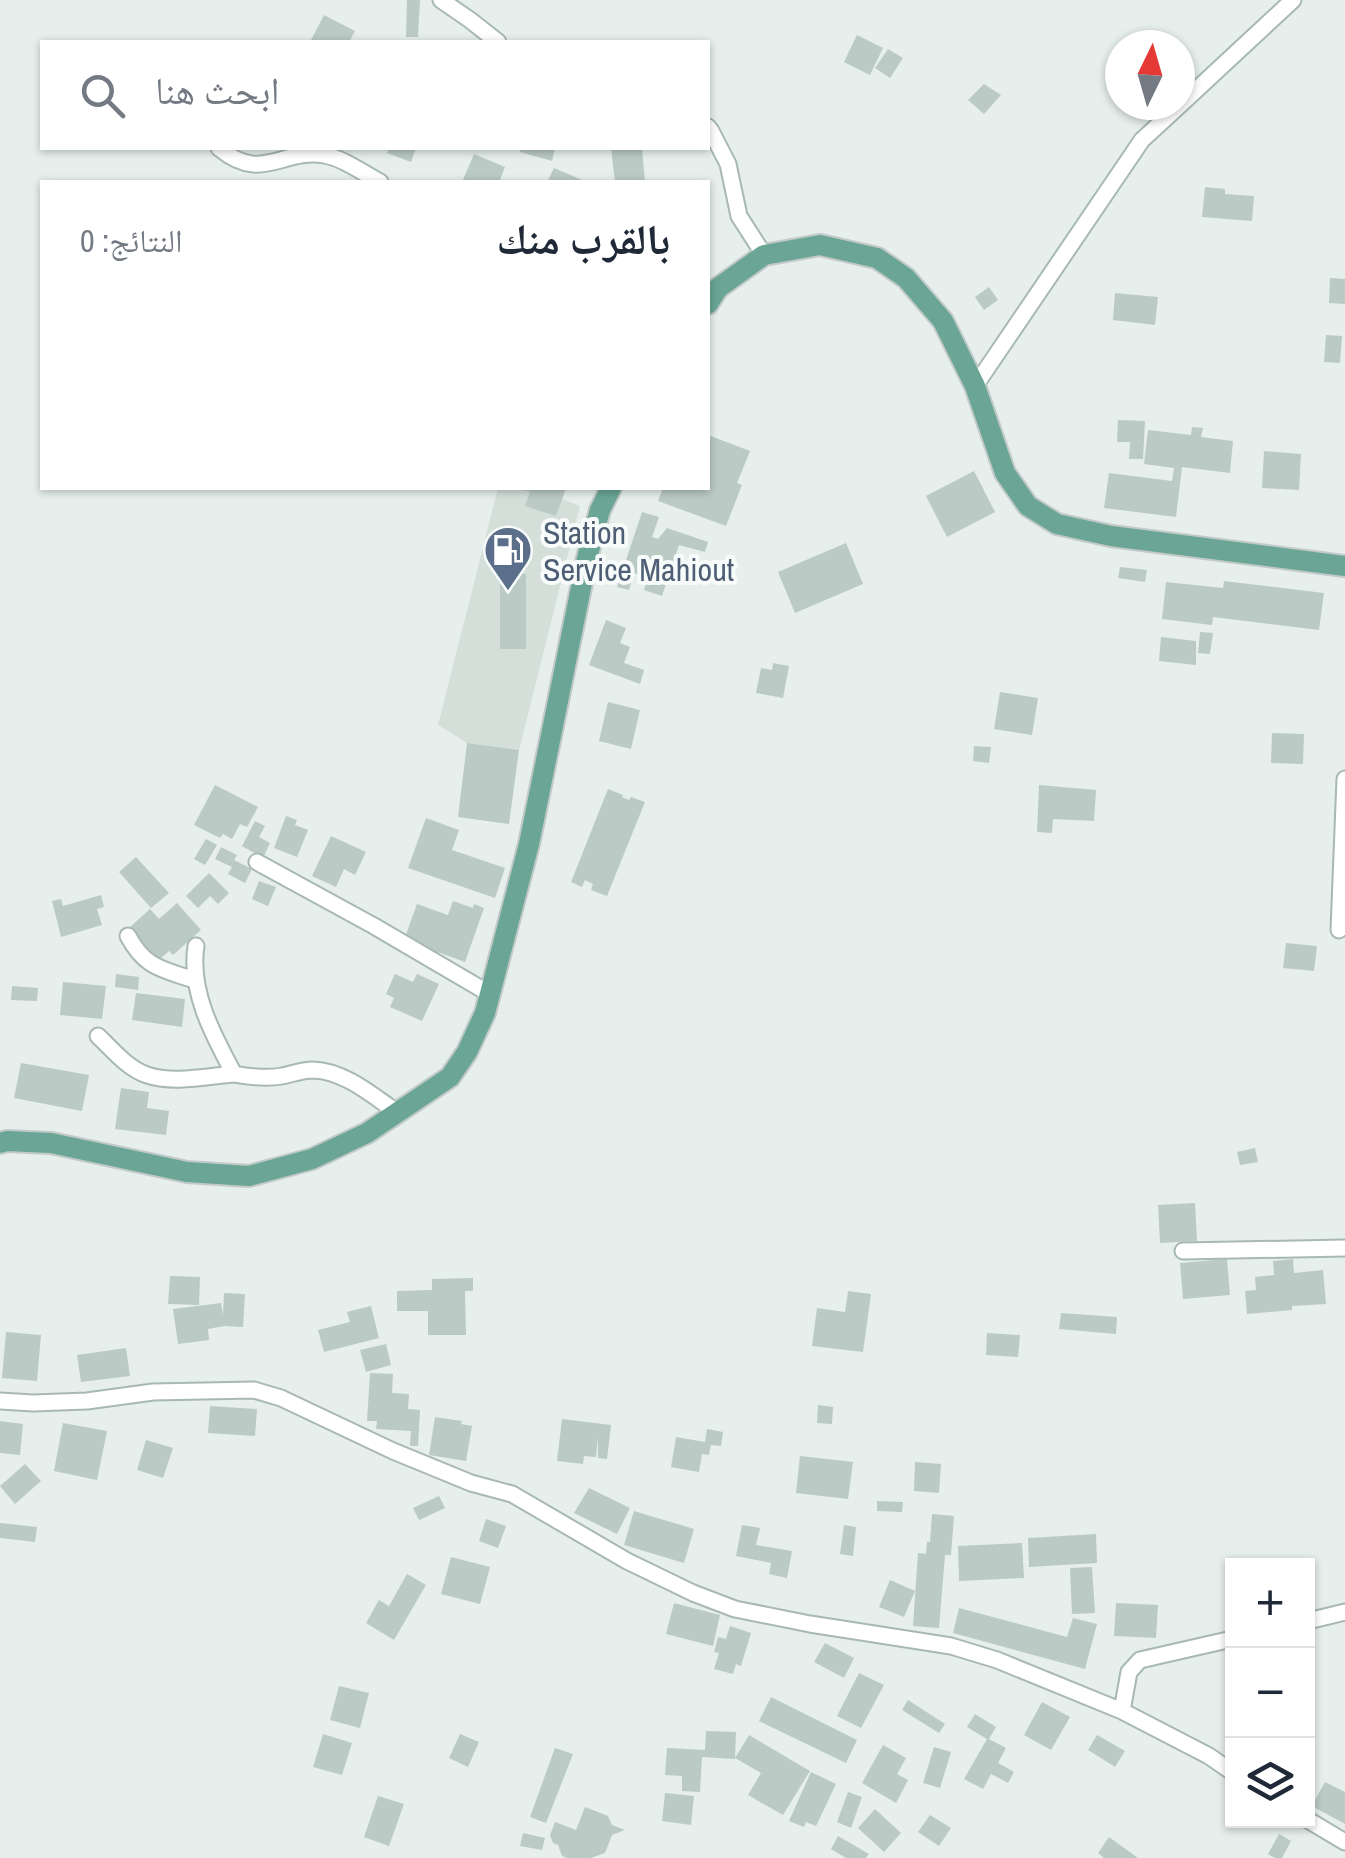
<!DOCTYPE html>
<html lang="ar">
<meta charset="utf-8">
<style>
:root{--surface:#fff;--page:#f2f2f3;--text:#1f2937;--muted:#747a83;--line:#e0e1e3}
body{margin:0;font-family:"Archivo Narrow","Noto Naskh Arabic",sans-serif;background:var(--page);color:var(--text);direction:rtl}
.controls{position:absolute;right:30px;bottom:30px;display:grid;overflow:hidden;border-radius:0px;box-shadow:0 2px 8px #0004}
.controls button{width:90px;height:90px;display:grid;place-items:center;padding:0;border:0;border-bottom:2px solid var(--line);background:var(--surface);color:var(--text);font:50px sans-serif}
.compass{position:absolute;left:1105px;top:30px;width:90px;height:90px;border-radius:50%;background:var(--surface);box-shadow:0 2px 8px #0004;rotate:5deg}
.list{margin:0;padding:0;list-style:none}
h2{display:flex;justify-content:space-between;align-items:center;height:130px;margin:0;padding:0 40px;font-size:42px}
h2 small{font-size:32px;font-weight:400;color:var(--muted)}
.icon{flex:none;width:55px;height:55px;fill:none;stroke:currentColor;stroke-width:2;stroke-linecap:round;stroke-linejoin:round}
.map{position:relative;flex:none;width:1345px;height:1858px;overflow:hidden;direction:ltr}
.search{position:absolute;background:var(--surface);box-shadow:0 2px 8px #0004;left:40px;top:40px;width:670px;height:110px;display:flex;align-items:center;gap:25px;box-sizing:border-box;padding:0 35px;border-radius:0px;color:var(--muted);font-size:38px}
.panel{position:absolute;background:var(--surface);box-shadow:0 2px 8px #0004;left:40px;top:180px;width:670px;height:310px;border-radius:0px;direction:rtl}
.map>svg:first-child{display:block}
.built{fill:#d4dfda}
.building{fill:#bbcac4}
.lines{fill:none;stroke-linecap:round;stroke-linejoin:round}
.minor-casing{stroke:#a8b8b2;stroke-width:19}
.major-casing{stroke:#c2cac8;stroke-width:24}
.minor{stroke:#fff;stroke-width:15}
.major{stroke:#6aa596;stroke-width:20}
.labels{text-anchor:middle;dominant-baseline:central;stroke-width:8;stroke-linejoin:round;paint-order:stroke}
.service-label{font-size:32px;fill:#4e5e75;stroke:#f7fbf9;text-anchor:start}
</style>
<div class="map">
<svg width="1345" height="1858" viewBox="0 0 1345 1858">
<rect width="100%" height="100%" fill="#e6efeb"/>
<!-- built -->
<path class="built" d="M498,488h68l-4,11 18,7 -61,244 -52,-7 -29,-18z"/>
<!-- building -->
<path class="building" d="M407,0h13l-2,37h-12z
M324,15l31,16 -6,11h-39z
M857,35l26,13 -13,27 -26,-13z
M888,49l15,9 -13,20 -15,-10z
M984,84l17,11 -17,19 -16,-14z
M389,148h27l-5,14 -24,-9z
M521,148h34l-3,13 -32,-9z
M611,148h31l3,34h-30z
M474,154l31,13 -6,15h-37z
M554,168l33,14h-40z
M1205,187l20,2v5l29,2 -2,25 -50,-4z
M1330,278l15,1v25l-16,-1z
M989,287l9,13 -14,10 -9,-13z
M1115,293l43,4 -3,28 -42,-5z
M1326,335l16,1 -2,27 -16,-1z
M1118,420l27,1 -2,38h-14l1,-17h-13z
M1192,427l11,1 -2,9 32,4 -3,32 -48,-6 -6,50 -72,-9 5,-35 63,8 2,-13 -30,-4 4,-34 43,5z
M708,435l42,16 -13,32 5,2 -16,41 -68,-25 5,-13h45z
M1264,451l37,3 -2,36 -37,-2z
M974,471l21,41 -48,25 -21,-41z
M520,488h46l-10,28 -31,-10 5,-14z
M642,512l17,5 -7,20 6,2 9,-11 41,14 -3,10 -26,-7 -17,51 -18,-6 4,-12 -14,-5 -5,17 -12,-3z
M495,531l10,2 -7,31 -9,-2z
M846,543l17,41 -68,29 -17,-41z
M1120,567l27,3 -2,12 -27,-4z
M500,574h26v75h-26z
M1224,581l100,12 -5,37 -106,-13 -1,8 -50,-6 4,-37 57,6z
M606,620l20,8 -6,15 10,4 -6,16 20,7 -4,14 -51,-19z
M1200,632l13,1 -3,21 -12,-1z
M1161,637l35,4v24l-37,-4z
M773,663l16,3 -6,32 -27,-5 5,-25 11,2z
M1000,692l38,6 -6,37 -38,-6z
M608,702l32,8 -9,39 -32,-8z
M1272,733l32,1 -1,30 -32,-1z
M467,743l52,7 -10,74 -51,-7z
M974,746l17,1 -2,16 -16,-2z
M215,785l43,22 -11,20 -7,-3 -8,15 -9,-5 -3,4 -26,-13z
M1039,785l57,5 -2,31 -41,-2 -1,14 -15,-1z
M608,789l15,6 -1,2 7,3 2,-3 14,5 -38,94 -16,-6 2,-6 -8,-4 -3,7 -11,-5z
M286,816l11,4 -2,5 13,5 -11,27 -23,-9z
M426,818l33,12 -7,20 53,18 -10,30 -87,-30z
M255,821l10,5 -6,11 11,6 -7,15 -21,-12z
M331,836l35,16 -11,23 -11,-6 -8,18 -24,-11z
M206,839l11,6 -12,20 -11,-6z
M221,847l16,8 -3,5 18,9 -7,14 -17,-9 4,-7 -17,-8z
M136,857l33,36 -18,15 -32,-36z
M209,873l20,20 -11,11 -8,-8 -12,12 -12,-12z
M259,881l17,6 -8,19 -16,-7z
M101,895l3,12 -7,2 5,16 -41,12 -9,-36 9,-2 2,7z
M453,901l20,7 1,-4 10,4 -19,54 -61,-22 13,-36 31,11z
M177,903l24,27 -28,25 -4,-4 -11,10 -29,-33 21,-19 9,10z
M1286,943l31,3 -3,25 -31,-3z
M116,974l23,3 -1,13 -23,-3z
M395,974l18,8 4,-8 22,10 -17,37 -32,-14 4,-9 -8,-4z
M63,982l43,4 -4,33 -42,-4z
M12,986l26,2 -1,13 -26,-1z
M136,993l49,6 -3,28 -50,-7z
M21,1063l68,12 -7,36 -68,-13z
M121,1088l28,4 -2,16 22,3 -3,24 -51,-6z
M1255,1148l3,14 -18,3 -3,-13z
M1195,1203l2,38 -37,2 -2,-38z
M1227,1259l3,36 -47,4 -3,-36z
M1293,1259l1,14 29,-3 3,34 -34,2v4l-45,4 -2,-23 11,-1 -1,-13 19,-2 -1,-14z
M170,1276l30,1 -1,28 -31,-1z
M473,1278v13h-8l1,44h-38v-24h-31v-20l35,-1v-11z
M848,1291l23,3 -8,58 -51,-6 5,-38 28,4z
M224,1293l21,1 -2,33 -19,-1 -16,3 1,11 -31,4 -5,-35 48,-6 2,12z
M371,1306l8,32 -55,14 -6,-22 32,-8 -3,-10z
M1061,1313l56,4 -1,17 -57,-5z
M6,1332l35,3 -4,46 -35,-3z
M987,1333l33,2 -2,22 -32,-2z
M386,1344l5,21 -25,7 -6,-22z
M126,1348l4,28 -49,6 -4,-27z
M370,1373l23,1 -1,19 17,1 -1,15 12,1 -2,36h-8l1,-15 -35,-2 1,-8h-10z
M818,1405l15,2 -1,17 -15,-1z
M210,1406l47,3 -2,27 -47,-3z
M435,1417l27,4 -1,3 11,2 -6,35 -37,-6z
M562,1419l49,6 -4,34 -9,-1v-21l-2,20 -12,-1 -1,8 -26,-3z
M0,1421l23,3 -3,31 -20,-2z
M63,1423l44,8 -10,49 -43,-9z
M707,1429l16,3 -2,14 -10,-1 -2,10 -7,-1 -3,18 -28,-5 5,-30 29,5z
M146,1440l27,8 -10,30 -26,-8z
M800,1456l53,6 -5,37 -52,-6z
M915,1462l26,2 -2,29 -25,-2z
M25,1464l16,17 -26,23 -15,-18z
M589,1488l41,20 -13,26 -43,-21z
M439,1496l6,12 -26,12 -6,-12z
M877,1501l26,1 -1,10 -25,-1z
M634,1511l60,18 -10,34 -60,-18z
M932,1514l22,2 -3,39h-6l-6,73 -26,-2 5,-73 8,1 1,-12h3z
M486,1519l20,7 -8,22 -19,-7z
M0,1523l37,4 -2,15 -35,-4z
M742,1525l18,3 -4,17 36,6 -5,27 -18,-4 2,-11 -35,-7z
M844,1525l12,2 -3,29 -13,-2z
M1096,1534l1,29 -68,4 -1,-29z
M1022,1543l2,35 -65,3 -1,-35z
M451,1557l39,10 -10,37 -39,-10z
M1092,1567l3,46 -23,1 -2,-46z
M407,1574l19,11 -32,55 -28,-17 13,-23 10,6z
M890,1580l25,11 -11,26 -25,-10z
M674,1603l46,12 -7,31 -47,-12z
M1116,1603l42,2 -2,33 -42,-2z
M959,1608l108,29 6,-19 24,6 -12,45 -132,-36z
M730,1626l21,7 -10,33 -5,-2 -3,10 -19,-5 5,-16 -5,-1 4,-15 8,2z
M825,1643l29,15 -10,20 -30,-16z
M859,1673l25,12 -23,43 -24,-12z
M339,1686l30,7 -9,35 -30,-8z
M771,1697l86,43 -11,23 -87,-42z
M908,1700l37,24 -6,9 -37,-23z
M1042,1702l28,15 -19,33 -27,-15z
M975,1714l21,13 -7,12 17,9 -8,15 16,9 -6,11 -17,-9 -8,15 -19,-10 23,-40 -20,-12z
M706,1731l30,1 -1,27 -33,-2 -2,35 -18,-1v-15l-17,-1 2,-27 38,2z
M323,1734l29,9 -10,32 -29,-8z
M460,1734l19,8 -11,25 -19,-9z
M749,1735l61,36 -27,44 -35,-20 13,-22 -26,-15z
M1097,1735l28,16 -10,16 -27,-17z
M883,1745l23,13 -9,16 11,6 -12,23 -34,-20z
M934,1747l17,5 -11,36 -17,-5z
M555,1748l18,6 -27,69 -16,-6z
M811,1772l25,12 -20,42 -10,-4 -2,5 -15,-6z
M1325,1782l20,10v32l-33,-18z
M848,1792l14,5 -11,31 -14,-6z
M665,1793l29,3 -3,29 -29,-4z
M378,1796l26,8 -15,42 -25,-9z
M585,1807l23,9 4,9 13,5 -13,5 -7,18 -14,5h-24l-5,-2 -4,-11 -5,-2 -3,-8 5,-13 21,8z
M875,1809l26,24 -17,19 -26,-24z
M930,1815l21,13 -12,18 -21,-14z
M523,1833l22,5 -3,12 -22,-4z
M1279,1834l12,7 -9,17h-7l-7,-4z
M838,1836l31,18 -3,4h-20l-15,-9z
M1109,1837l29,21h-34l-6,-5z"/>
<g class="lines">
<!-- minor casing -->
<g class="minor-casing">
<path id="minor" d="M441,0l29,20 28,22
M1180,105l113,-105
M708,127l3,4 17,33 11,52 25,39
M219,148c43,36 63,0 105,7 19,3 39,18 56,27
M975,386l167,-246 38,-35
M257,862l117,64 116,68
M1339,930l6,-151
M128,936c17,32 34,33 66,44
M196,946c-7,45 17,89 38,128 16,3 31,5 48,2 10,-2 20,-6 31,-6 32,1 60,26 85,43
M98,1036c15,14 29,32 49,39 26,9 61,1 87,-1
M1183,1251l162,-3
M0,1401l33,2 54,-2 66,-9 101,-2 27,8 112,53 78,32 41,11 115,67 66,32 42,16 75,15 141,22 46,14 125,51 87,45 23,16
M1308,1621l37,-9
M1122,1711l7,-39 11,-12 92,-21
M1308,1820l37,22"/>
</g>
<!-- major casing -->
<g class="major-casing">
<path id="major" d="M708,304l10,-16 46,-33 56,-10 57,13 29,20 37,43 32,65 30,87 23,33 29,18 54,12 234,30
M0,1143l7,-2 44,2 136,29 62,4 63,-17 55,-26 83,-56 17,-25 18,-39 44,-169 58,-286 13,-48 11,-22"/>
</g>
<!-- minor -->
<use href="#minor" class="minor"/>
<!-- major -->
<use href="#major" class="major"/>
</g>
<!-- icons -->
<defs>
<g id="fuel-pin" transform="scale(2.5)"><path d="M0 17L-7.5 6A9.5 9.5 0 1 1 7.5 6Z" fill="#5c6f8a" stroke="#f7fbf9"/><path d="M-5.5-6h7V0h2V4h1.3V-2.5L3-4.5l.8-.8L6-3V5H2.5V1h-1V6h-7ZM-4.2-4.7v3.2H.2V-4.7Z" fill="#fff"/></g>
</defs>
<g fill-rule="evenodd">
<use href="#fuel-pin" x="508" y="550"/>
</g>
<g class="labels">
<!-- service labels -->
<g class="service-label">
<text x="543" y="532">Station<tspan x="543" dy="37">Service Mahiout</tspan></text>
</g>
</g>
</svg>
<div class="controls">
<button>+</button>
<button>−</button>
<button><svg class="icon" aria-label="layers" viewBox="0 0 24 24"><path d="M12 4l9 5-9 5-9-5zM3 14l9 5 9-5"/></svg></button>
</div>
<svg class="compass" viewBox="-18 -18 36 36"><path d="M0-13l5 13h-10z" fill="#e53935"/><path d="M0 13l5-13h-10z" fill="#747a83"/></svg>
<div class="search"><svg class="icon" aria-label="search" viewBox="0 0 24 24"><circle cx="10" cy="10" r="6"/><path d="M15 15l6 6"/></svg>ابحث هنا</div>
<section class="panel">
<h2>بالقرب منك<small>النتائج: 0</small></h2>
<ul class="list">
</ul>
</section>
</div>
